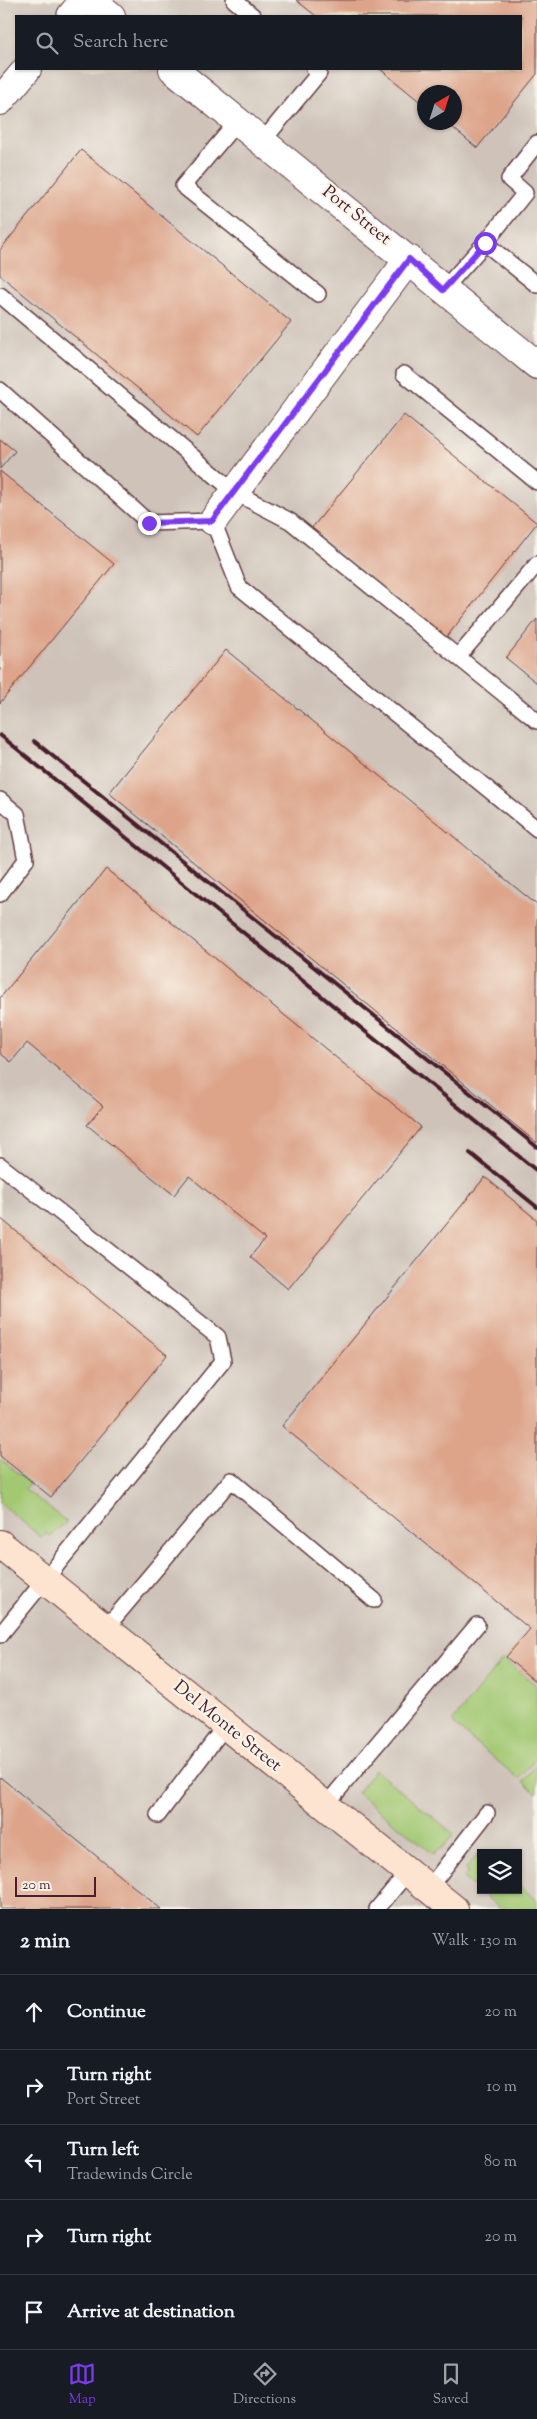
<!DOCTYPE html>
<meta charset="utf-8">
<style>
:root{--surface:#171b24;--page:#20242c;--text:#f1f3f6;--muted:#9ea1a6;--line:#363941;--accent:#7c3aed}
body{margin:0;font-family:"Sorts Mill Goudy",serif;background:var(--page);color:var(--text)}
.controls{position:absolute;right:15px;bottom:15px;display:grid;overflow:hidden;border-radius:0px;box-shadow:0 1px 4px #0004}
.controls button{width:45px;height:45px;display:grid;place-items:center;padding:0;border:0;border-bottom:1px solid var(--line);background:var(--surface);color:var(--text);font:25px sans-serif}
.compass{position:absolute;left:417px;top:85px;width:45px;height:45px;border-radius:50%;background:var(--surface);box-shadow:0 1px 4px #0004;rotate:39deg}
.scale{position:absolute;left:15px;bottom:12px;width:81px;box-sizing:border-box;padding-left:5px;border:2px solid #4a1f2b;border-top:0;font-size:14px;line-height:18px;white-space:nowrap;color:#4a1f2b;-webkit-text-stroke:4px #f7f3e8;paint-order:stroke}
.stop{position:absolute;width:15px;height:15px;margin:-11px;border:4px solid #7c3aed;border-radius:50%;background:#fff}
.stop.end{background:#7c3aed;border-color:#fff;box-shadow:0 1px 5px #0008}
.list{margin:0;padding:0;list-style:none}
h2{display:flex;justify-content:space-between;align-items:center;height:65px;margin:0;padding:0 20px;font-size:21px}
h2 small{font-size:16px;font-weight:400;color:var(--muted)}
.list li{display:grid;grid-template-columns:32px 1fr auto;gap:15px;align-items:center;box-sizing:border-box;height:75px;padding:0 20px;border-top:1px solid var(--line)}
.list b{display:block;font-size:19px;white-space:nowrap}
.list p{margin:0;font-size:16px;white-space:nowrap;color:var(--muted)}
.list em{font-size:16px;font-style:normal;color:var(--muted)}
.icon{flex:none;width:28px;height:28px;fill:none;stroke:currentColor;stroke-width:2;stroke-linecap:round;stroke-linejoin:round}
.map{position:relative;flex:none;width:537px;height:1909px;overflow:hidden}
.search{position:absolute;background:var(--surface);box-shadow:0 1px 4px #0004;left:15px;right:15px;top:15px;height:55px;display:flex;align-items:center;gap:12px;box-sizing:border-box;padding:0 18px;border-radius:0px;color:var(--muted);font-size:19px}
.sheet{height:440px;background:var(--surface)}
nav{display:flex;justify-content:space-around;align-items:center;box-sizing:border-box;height:70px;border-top:1px solid var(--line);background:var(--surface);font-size:14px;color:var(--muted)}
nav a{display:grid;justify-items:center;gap:2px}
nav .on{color:var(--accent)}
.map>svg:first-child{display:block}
.industrial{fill:#cec2b9;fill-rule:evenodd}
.green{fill:#a2c872;stroke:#76744e}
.building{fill:#dda48a}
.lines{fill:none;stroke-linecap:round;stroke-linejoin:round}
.lane-casing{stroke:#633d43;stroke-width:18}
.street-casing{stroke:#633d43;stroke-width:30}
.secondary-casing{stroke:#633d43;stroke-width:30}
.lane{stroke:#fff;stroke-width:15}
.street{stroke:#fff;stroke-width:28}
.secondary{stroke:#fde4d0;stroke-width:28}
.rail{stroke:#4a1f2b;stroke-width:4}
.route{stroke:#7c3aed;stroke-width:6}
.labels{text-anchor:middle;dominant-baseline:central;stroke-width:4.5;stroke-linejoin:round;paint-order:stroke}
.street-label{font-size:18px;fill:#4a1f2b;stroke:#f7f3e8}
</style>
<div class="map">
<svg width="537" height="1909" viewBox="0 0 537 1909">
<rect width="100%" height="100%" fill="#f7f3e8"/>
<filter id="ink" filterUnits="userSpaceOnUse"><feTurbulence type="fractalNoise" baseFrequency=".02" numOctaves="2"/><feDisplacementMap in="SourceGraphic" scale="10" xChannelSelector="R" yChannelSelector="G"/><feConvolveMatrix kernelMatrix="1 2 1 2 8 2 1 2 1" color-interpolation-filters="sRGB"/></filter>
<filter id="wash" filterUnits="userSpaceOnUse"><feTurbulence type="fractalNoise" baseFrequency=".0096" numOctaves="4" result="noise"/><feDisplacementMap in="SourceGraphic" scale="20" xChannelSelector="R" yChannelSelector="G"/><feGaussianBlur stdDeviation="1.12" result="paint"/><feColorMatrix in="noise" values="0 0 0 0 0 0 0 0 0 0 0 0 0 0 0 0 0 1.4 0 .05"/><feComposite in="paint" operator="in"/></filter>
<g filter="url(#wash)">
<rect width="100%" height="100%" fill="#efe4c8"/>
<!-- industrial -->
<path class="industrial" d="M0,0h537v1909h-537zM16,16h505v53h-505zM424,92h30v30h-30zM481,1853h37v37h-37z"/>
<!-- green -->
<path class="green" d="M0,1459l30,24 -5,6 42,33 -18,14 -3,-3 -4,5 -42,-35z
M503,1659l34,27v70l-18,23 -64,-53 -2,-5z
M537,1764v29l-14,-11z
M375,1770l79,64 -13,15 -3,-1 -4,6 -77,-61z
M479,1853l2,37h37v-5l19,15v9h-36l-38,-31 5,-5 -3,-3z"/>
<g id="blocks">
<!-- building -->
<path class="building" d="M296,0h241v74l-60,74 -31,-26h8v-30h-30v13l-44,-36h141v-53h-205z
M81,150l210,172 -94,115 -197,-162v-25z
M404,415l133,108 -92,116 -134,-110z
M0,439l15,12 -15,18z
M0,471l114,93 -114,139z
M537,619v64l-31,-25z
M226,650l311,255v238l-428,-350z
M106,869l315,258 -133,162 -38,-32 15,-18 -76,-63 -15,19 -87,-70 16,-19 -76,-63 -16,19 -11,-9v-55z
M485,1177l52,43v463l-31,-26 24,-28 -248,-203z
M0,1218l167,137 -116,142 -51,-41z
M0,1777l161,132h-161z"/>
</g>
</g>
<g filter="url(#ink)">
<use href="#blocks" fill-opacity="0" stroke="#633d43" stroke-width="1"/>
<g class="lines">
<!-- lane casing -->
<g class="lane-casing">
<path id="lane" d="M234,0l19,16
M237,122l-54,64 135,108
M262,142l57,-69 -5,-4
M485,243l40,-50 -16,-14 28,-36
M443,290l42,-47 52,42
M0,295l236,198 54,28 247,200
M404,374l133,108
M0,390l149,133 64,-2 26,66 298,242
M458,657l79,-93
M0,800l17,14 9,46 -26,34
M0,1165l218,172 5,24 -223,274
M105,1629l126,-149 143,120
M325,1806l152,-181
M158,1815l67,-89
M428,1889l59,-76
M377,1909l31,-37"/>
</g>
<!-- street casing -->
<g class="street-casing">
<path id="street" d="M91,0l20,16
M71,16l13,-16
M173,69l364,296
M0,101l27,-32
M213,521l196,-262"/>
</g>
<!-- secondary casing -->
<g class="secondary-casing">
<path id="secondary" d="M0,1544l454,365"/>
</g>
<!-- lane -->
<use href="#lane" class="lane"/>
<!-- street -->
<use href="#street" class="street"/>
<!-- secondary -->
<use href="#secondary" class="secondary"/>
<!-- rail -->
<path class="rail" d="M0,735l537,436
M34,741l503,406
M470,1153l67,54"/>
</g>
</g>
<g class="lines" filter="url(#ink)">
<!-- route -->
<path class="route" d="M149,523l63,-2 197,-262 34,31 42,-47"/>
</g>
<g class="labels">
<!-- street labels -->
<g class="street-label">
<text transform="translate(356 216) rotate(39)">Port Street</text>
<text transform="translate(227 1727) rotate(39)">Del Monte Street</text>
</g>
</g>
</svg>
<div class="controls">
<button><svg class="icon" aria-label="layers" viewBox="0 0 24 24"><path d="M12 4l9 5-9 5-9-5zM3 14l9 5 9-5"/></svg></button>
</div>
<svg class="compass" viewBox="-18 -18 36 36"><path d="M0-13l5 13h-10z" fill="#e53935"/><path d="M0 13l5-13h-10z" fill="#9ea1a6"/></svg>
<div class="scale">20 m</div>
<div class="stop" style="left:485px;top:243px"></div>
<div class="stop end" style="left:149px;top:523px"></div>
<div class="search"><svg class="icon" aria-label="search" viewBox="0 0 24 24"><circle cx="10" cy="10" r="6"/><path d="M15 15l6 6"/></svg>Search here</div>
</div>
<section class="sheet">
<h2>2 min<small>Walk · 130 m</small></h2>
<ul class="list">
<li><svg class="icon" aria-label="ahead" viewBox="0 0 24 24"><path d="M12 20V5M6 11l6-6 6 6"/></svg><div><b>Continue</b></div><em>20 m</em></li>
<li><svg class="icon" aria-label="right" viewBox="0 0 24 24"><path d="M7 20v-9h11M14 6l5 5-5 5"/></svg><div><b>Turn right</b><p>Port Street</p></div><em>10 m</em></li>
<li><svg class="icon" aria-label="left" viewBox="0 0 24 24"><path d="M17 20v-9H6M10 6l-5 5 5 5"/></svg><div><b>Turn left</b><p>Tradewinds Circle</p></div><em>80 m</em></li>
<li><svg class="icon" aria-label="right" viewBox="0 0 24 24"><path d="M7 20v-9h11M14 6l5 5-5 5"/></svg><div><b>Turn right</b></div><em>20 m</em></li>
<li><svg class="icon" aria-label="arrive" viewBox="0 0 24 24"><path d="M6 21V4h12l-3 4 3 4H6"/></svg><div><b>Arrive at destination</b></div></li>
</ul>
</section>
<nav>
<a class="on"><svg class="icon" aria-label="map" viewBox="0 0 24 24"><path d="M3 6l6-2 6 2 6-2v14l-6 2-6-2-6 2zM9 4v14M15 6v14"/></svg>Map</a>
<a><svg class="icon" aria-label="directions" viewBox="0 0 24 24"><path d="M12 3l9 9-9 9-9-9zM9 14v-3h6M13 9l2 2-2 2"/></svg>Directions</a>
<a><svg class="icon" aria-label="saved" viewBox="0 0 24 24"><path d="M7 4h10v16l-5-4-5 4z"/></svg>Saved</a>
</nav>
